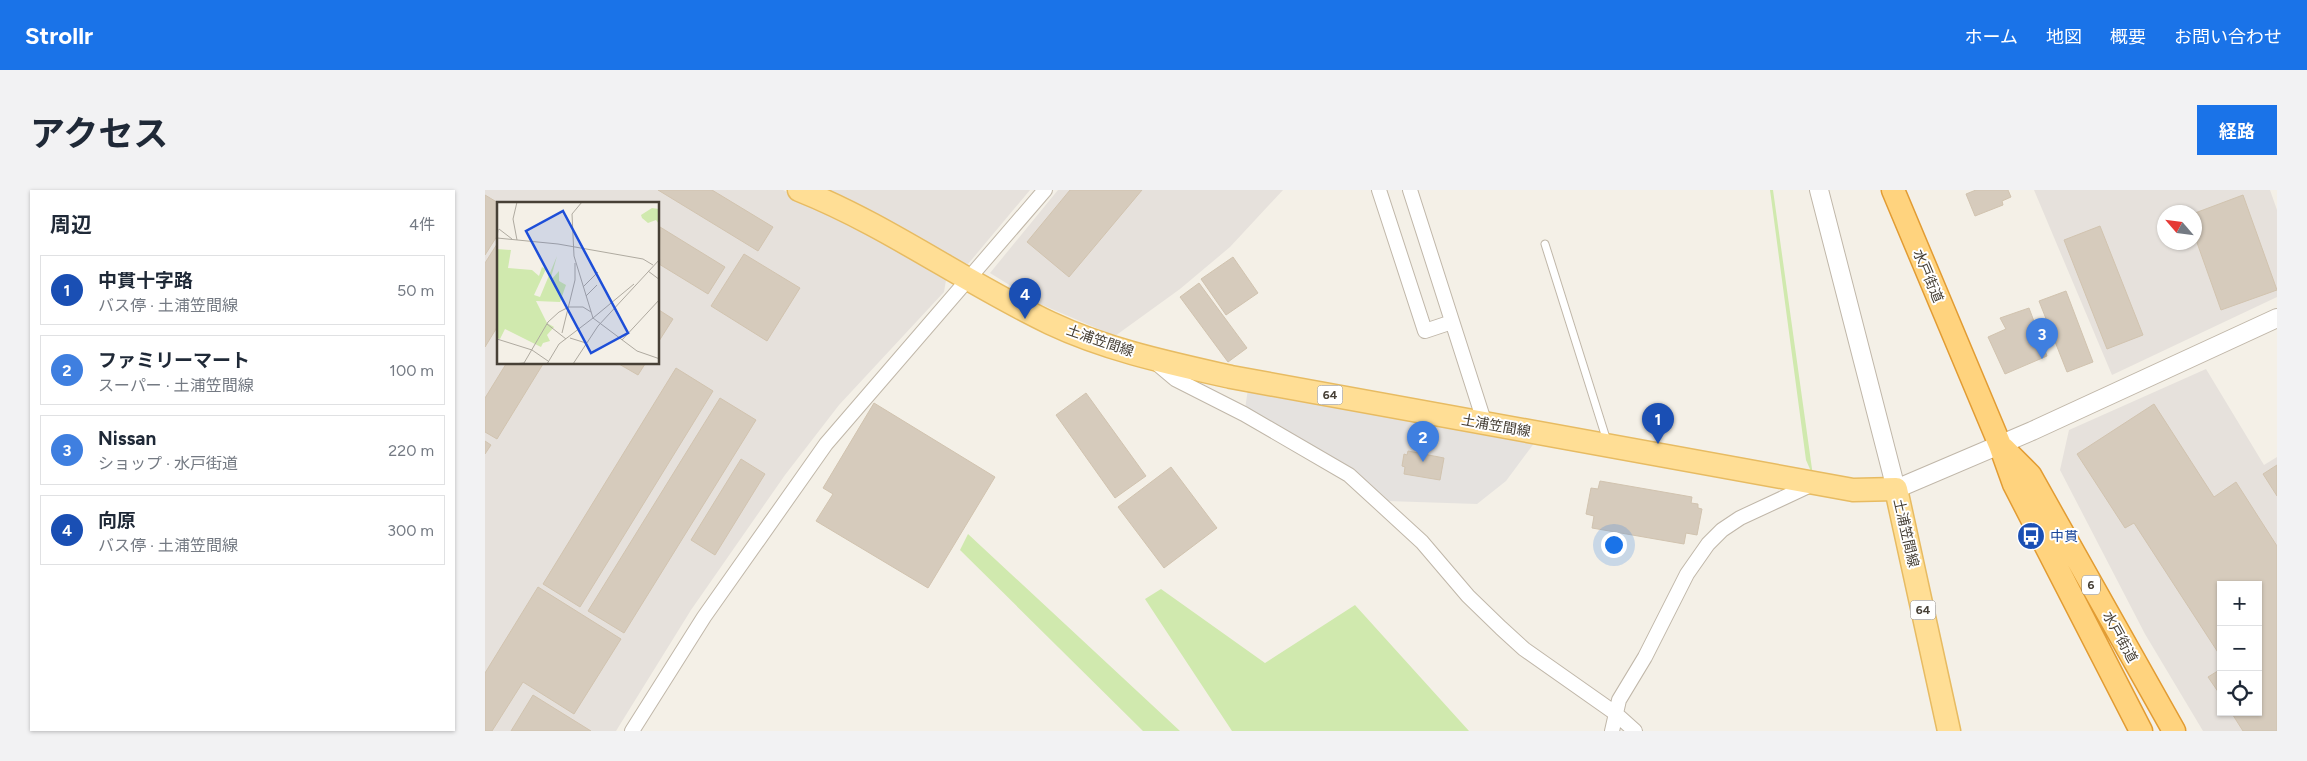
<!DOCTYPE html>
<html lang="ja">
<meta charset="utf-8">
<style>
:root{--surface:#fff;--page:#f2f2f3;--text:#1f2937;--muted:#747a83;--line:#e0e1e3;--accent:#1a73e8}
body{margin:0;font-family:Figtree,"Noto Sans JP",sans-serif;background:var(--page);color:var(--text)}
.controls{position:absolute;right:15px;bottom:15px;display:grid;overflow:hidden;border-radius:0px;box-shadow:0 1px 4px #0004}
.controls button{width:45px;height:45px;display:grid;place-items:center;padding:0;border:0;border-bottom:1px solid var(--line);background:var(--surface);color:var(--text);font:25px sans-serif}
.compass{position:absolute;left:1672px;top:15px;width:45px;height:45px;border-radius:50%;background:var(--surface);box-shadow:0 1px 4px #0004;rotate:298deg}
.you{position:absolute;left:1128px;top:354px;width:18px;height:18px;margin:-12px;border:4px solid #fff;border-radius:50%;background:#1a73e8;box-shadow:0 0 0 8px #1a73e833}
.badge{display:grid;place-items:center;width:32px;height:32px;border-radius:50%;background:var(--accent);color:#fff;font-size:16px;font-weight:700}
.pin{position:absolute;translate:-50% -41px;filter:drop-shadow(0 1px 2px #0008)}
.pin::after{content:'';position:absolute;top:26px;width:18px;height:15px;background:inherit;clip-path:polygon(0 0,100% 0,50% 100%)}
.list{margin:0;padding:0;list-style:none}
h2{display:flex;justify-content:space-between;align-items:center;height:65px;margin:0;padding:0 20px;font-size:21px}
h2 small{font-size:16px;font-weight:400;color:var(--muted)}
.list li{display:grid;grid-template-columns:32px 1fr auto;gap:15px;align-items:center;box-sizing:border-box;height:70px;margin:0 10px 10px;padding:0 10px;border:1px solid var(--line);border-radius:0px}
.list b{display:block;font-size:19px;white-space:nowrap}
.list p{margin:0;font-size:16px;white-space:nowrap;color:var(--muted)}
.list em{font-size:16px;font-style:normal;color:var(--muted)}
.icon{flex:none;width:28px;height:28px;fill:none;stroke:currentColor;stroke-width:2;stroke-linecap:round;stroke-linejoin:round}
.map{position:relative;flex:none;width:1792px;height:541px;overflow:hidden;border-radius:0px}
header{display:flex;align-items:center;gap:30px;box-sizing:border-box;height:70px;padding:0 25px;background:var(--accent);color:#fff}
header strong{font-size:24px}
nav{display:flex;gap:28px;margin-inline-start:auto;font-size:18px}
.intro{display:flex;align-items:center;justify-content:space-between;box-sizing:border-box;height:120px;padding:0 30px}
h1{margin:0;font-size:35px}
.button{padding:12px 22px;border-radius:0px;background:var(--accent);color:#fff;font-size:18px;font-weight:700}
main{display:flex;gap:30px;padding:0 30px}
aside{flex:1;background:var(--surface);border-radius:0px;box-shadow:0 1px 4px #0004}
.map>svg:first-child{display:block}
.industrial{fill:#e6e1dc;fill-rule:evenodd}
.green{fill:#d0e9ae}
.parking{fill:#e5e2df}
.building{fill:#d6cbbc;stroke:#d1c3af}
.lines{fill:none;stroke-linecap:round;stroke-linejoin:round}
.service-casing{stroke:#c0b7a9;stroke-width:9}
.minor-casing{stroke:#c0b7a9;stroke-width:16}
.tertiary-casing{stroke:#c0b7a9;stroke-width:20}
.primary-casing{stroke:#e7bb62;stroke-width:25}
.trunk-casing{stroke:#e29c33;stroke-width:25}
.service{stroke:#fff;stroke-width:7}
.minor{stroke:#fff;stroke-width:14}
.tertiary{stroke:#fff;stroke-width:18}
.primary{stroke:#ffde95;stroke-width:22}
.trunk{stroke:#ffd37e;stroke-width:22}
.labels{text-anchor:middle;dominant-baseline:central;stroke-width:4;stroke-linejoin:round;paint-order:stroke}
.shield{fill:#fff;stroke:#7e7972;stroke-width:1}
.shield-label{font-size:12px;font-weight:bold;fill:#474036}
.street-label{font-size:14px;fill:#474036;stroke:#fff}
.transit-label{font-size:14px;fill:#164399;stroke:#fff;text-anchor:start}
.inset-road{fill:none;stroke:#afaaa0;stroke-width:1}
.view{fill:#1d4ed8;fill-opacity:0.15;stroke:#1d4ed8;stroke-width:2.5}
.inset-edge{fill:none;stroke:#474036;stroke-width:2.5}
</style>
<header>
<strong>Strollr</strong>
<nav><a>ホーム</a><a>地図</a><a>概要</a><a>お問い合わせ</a></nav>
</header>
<div class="intro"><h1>アクセス</h1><a class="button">経路</a></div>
<main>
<aside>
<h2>周辺<small>4件</small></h2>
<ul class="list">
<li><span class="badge" style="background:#1a4fb4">1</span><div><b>中貫十字路</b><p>バス停 · 土浦笠間線</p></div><em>50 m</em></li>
<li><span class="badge" style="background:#3f7fe0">2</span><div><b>ファミリーマート</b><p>スーパー · 土浦笠間線</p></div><em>100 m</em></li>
<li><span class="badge" style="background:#3f7fe0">3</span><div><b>Nissan</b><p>ショップ · 水戸街道</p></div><em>220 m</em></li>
<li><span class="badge" style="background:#1a4fb4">4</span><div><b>向原</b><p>バス停 · 土浦笠間線</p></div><em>300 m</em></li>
</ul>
</aside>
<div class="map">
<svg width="1792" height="541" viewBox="0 0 1792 541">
<rect width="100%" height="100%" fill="#f4f0e7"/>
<!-- industrial -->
<path class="industrial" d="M0,0h298l95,48 68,42 -2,12 -105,113 -54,70 -94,135 -75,121h-131zM14,14h160v160h-160z
M328,0h217l-62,74 -10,-3z
M573,0h225l-53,57 -50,42 -65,47 -75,-32 -50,-31z
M1549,0h236l7,20v87l-165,78zM1680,22h30v30h-30z
M1721,179l58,96 13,-8v274h-74l-58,-97 -85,-164 9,-40zM1736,395h37v127h-37z"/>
<!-- green -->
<path class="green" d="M1285,0h3l40,286 -7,-16z
M483,344l212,197h-37l-183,-181z
M676,399l104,74 90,-58 114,126h-237l-87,-132z"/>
<!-- parking -->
<path class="parking" d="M763,199l287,53 -29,39 -29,23 -90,-3 -42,-37 -100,-55z"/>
<!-- building -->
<path class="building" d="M173,0h54l61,37 -15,24z
M585,0h72l-73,87 -42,-35z
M1491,0h32l3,7 -9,4 1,4 -28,11 -9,-22z
M0,5l15,9 -1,29 -14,22z
M1758,5l34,95 -56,20 -26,-73v-24z
M1615,36l43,109 -36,14 -43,-109z
M175,37l65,40 -17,27 -49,-30z
M14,51v83l-14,23v-84z
M259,64l56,34 -33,53 -56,-35z
M748,67l25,36 -32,22 -25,-36z
M714,93l48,65 -19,14 -48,-65z
M1581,101l27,71 -26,10 -28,-71z
M1544,118l18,48 -42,18 -17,-37 18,-8 -6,-11z
M174,120l14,9 -14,22z
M21,174h37l-46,75 -12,-7v-34z
M134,174h26l-7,11z
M191,178l37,23 -133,216 -37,-23z
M601,203l60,83 -31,22 -59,-83z
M235,208l36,22 -132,213 -36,-22z
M389,213l121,74 -67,111 -112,-67 17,-27 -10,-6z
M1669,214l60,93 22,-15 41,64v185h-34l-12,-19h27v-127h-37v72l-87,-134 -9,5 -48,-74z
M0,251l6,4 -6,9z
M923,261l36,7 -4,22 -36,-6 1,-7 -3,-1 2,-12 3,1z
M256,269l24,15 -50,81 -24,-15z
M1792,275v31l-14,-22z
M686,277l46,61 -53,40 -46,-61z
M1115,291l92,16 -1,6 7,1v4l4,1 -5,26 -11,-2 -2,11 -92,-16 2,-12 -8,-2 5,-26 7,1z
M53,397l83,52 -47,75 -51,-32 -31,49h-7v-58z
M1736,479v27l-13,-19z
M48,505l58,36h-80z"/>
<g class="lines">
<!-- service casing -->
<g class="service-casing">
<path id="service" d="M1060,54l62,197"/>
</g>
<!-- minor casing -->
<g class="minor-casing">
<path id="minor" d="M894,0l46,141 27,-9
M925,0l75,234
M671,173l19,16 69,35 105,61 73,67 46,54 33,32 23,21 91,64 20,18
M147,541l72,-114 122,-173 219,-254
M1127,541l7,-31 26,-43 42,-83 21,-30 14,-14 18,-12 73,-34"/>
</g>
<!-- tertiary casing -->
<g class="tertiary-casing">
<path id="tertiary" d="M1334,0l77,299 136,-58 245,-113"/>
</g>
<!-- primary casing -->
<g class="primary-casing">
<path id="primary" d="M314,0c88,35 165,92 251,133 57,27 119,40 181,54l622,113 43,-1 53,242"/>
</g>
<!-- trunk casing -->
<g class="trunk-casing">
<path id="trunk" d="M1408,0l107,255 14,39 127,247
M1519,259l26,26 144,256"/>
</g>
<!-- service -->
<use href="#service" class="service"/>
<!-- minor -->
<use href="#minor" class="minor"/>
<!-- tertiary -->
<use href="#tertiary" class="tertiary"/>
<!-- primary -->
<use href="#primary" class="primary"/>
<!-- trunk -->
<use href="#trunk" class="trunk"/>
</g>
<!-- icons -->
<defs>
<g id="bus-disc" transform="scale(1.4375)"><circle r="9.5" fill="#1a4fb4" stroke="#fff"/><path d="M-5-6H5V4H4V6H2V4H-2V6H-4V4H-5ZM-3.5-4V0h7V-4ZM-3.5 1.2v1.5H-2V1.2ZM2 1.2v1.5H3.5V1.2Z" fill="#fff"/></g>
</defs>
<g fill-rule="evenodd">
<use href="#bus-disc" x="1546" y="346"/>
</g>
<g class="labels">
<!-- shield labels -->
<g class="shield">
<rect x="832.5" y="195.5" width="25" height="19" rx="4"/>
<rect x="1597" y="385.5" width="18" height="19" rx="4"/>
<rect x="1425.5" y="410.5" width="25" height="19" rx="4"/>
</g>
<g class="shield-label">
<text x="845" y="205">64</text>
<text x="1606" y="395">6</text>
<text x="1438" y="420">64</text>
</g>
<!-- street labels -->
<g class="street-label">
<text transform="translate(1443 86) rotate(67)">水戸街道</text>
<text transform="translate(615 151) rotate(19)">土浦笠間線</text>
<text transform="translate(1011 236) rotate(10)">土浦笠間線</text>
<text transform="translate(1421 343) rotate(77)">土浦笠間線</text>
<text transform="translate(1635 447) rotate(61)">水戸街道</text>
</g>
<!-- transit labels -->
<g class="transit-label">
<text x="1565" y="346">中貫</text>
</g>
</g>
<!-- overview -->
<g transform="translate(12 12)">
<rect width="162" height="162" fill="#f4f0e7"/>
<path d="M155,6l7,1v15l-3,-4 -8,3 -6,-5 -1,-3zM0,47l14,1 -3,18 24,2 7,6 3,-9 4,2 -12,26 6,2 17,-41 -7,25 9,-10v10l7,4 -6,17 -24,-1 11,22 7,4 -7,8 3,6 -7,2 -2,4 -36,-18 -5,10 -3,-1z" fill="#d0e9ae"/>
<path class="inset-road" d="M1,27l-1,9 61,6 85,15 10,6M2,27l13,10M20,38l-4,-21 4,-17M151,69l12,9M137,82l-41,34 44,33 23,8M86,85l15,-15M89,94l11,-11M50,122l19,15M65,131l13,-53v-17M73,136l16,5M0,137l35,11 16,11M125,138l38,-41M16,162l11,-1 24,-41 11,-10 10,-5h14l8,5M50,162l12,-20 34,-26 -19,-62 -2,-42 10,-12M76,162l25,-38 62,-67"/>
<path class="view" d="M66,9l65,122 -37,20 -65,-122z"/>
<rect width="162" height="162" class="inset-edge"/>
</g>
</svg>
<div class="controls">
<button>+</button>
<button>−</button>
<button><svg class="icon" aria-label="locate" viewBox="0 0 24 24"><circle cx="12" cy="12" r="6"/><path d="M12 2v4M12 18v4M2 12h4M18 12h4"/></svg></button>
</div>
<svg class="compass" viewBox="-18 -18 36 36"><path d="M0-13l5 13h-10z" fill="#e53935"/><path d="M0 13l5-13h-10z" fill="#747a83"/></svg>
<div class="you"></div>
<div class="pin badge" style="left:1173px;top:254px;background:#1a4fb4">1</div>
<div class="pin badge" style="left:938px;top:272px;background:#3f7fe0">2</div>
<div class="pin badge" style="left:1557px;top:169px;background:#3f7fe0">3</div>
<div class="pin badge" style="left:540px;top:129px;background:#1a4fb4">4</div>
</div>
</main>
